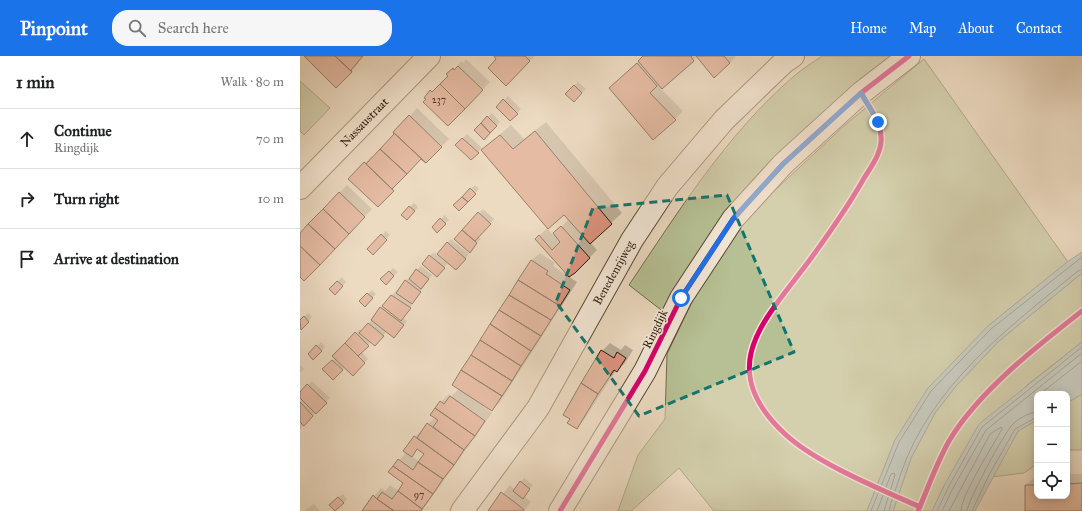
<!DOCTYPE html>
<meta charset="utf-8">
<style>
:root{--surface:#fff;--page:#f6f6f6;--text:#202124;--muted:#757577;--line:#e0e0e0;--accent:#1a73e8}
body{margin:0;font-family:"IM FELL Great Primer",serif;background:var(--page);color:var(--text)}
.controls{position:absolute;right:12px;bottom:12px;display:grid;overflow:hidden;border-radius:8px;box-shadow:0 2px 10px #0003}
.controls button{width:36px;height:36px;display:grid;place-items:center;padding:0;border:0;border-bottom:1px solid var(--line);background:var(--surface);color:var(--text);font:20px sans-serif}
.stop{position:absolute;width:12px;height:12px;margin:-9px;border:3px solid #1a73e8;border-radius:50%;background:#fff}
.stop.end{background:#1a73e8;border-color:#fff;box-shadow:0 1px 4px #0008}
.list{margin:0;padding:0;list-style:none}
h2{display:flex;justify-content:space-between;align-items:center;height:52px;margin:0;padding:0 16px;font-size:17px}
h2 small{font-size:13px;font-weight:400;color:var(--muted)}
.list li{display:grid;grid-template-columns:26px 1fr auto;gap:12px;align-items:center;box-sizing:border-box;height:60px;padding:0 16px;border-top:1px solid var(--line)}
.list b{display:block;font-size:15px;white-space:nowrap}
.list p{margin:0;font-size:13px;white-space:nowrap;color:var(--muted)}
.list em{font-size:13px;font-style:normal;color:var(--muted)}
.icon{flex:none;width:22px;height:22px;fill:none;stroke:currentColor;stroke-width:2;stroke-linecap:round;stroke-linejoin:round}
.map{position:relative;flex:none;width:782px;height:455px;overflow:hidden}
header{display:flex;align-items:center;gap:24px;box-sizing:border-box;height:56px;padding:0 20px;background:var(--accent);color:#fff}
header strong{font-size:19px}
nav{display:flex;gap:22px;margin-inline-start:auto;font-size:14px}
.search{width:280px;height:36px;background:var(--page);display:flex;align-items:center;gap:10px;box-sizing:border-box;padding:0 14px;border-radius:16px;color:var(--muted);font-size:15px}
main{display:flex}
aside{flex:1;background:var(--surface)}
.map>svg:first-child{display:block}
.green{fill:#b6c094;stroke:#6f6c4c}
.water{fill:#9cb8bc;stroke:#6e7872}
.shadow{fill:#0003;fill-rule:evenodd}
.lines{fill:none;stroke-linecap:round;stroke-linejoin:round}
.shore{stroke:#626860;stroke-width:1}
.building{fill:#dc947f;stroke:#281803}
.minor-casing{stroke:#594832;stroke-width:24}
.minor{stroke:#f3e7d7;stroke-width:22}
.cycleway-casing{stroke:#f3e7d7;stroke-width:8}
.cycleway{stroke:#d6006c;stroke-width:5}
.route{stroke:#1a73e8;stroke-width:5}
.marked{fill:none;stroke:#0f766e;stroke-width:3;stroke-dasharray:8 5;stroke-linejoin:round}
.labels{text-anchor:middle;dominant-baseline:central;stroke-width:3.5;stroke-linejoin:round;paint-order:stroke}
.number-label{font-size:10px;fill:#553722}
.street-label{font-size:12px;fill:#281803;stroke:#f3e7d7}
</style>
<header>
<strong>Pinpoint</strong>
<div class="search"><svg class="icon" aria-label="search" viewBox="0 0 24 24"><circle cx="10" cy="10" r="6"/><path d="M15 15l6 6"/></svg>Search here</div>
<nav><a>Home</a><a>Map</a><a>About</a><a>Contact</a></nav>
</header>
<main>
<aside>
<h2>1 min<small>Walk · 80 m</small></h2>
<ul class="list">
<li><svg class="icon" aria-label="ahead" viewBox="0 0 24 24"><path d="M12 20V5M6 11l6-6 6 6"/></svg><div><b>Continue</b><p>Ringdijk</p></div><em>70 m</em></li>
<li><svg class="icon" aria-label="right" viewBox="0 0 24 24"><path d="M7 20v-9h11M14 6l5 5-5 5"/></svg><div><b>Turn right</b></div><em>10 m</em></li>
<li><svg class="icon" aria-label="arrive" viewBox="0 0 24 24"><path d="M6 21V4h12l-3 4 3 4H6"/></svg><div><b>Arrive at destination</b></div></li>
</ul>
</aside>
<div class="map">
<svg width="782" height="455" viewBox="0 0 782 455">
<rect width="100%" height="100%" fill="#ecdac1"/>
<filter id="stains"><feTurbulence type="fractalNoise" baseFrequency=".005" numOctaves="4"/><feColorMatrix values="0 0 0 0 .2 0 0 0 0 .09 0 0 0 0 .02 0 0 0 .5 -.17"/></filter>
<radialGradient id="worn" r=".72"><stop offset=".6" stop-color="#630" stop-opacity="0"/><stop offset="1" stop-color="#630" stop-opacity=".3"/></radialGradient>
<!-- green -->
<path class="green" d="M522,0h75l-33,26 -199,231 -36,-28c49,-73 97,-150 164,-208 9,-8 19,-14 29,-21z
M624,3l144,203 -80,64 -93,114 -28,71h-153l-35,-43 -48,43h-13l20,-56 27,-36 2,-65 35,-73 42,-62 101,-94z
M0,25l30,27 -26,27 -4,-4z
M782,217v69l-55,43 -82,99 -13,27h-39l18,-53 24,-45 21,-27 43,-45z
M782,338v56h-15v-47z
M737,364v44l-13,9 -32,4 26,-46z"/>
<!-- water -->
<path class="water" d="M782,196v21l-83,68 -43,45 -21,27 -24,45 -18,53h-26l28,-71 33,-52 60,-62 79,-64z
M782,286v52l-15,9v-9h-30v26l-19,11 -43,80h-43l13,-27 34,-60z"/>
<!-- shadow -->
<path class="shadow" d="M5,0h58l-6,5 2,2 -23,24z
M195,0h40l-29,28 -8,-25z
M344,0h92l-6,7 -33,-6 -36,32 22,22 -8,8 -57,-38z
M166,3l24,23 -42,43 -23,-27 19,-17 17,-20 2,2z
M278,26l8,7 -12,12 -7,-7z
M208,40l13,13 -11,11 -13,-13z
M117,52l32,31 -23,23 -5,-5 -43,49 -29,-27 23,-23 2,1z
M192,57l8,9 -16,16 -9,-8z
M246,66l76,91 -32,29 7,8 -22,23 -39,-34 11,-11 6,7 16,-16 -87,-69 29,-25 13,14z
M167,78l15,14 -11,11 -15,-14z
M47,129l25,24 -68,71 -4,-4v-42z
M175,129l4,4 -20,20 -4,-4z
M114,147l4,4 -11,12 -5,-4z
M183,153l11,10 -16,18 3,2 -8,8 -17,-8z
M145,159l4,5 -12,11 -4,-4z
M86,175l4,4 -17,19 -5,-5z
M151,183l18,15 -9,11 -12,-3 -7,10 -11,-16 4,-4 3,3z
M240,197l15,10 -2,3 24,16 -77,120 -8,8 -8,-6 -1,2 9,7 -70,98h-58l10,-15 7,-8 4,3 5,-6 9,6 6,-8 -6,-23 8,-8 8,-15 20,-20 -4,-3 10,-12 8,-8 2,2 8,-7 -6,-4 79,-125zM118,393l7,5 -5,8 -9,-6z
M121,210l11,9 -29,43 4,3 -9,12 -4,4 -7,-6 -8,10 -8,1 -9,10 6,7 -11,12 -12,-4 -12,12 -10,-10 12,-11 -2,-2 27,-27 2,3 30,-37z
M93,212l5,4 -12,12 -4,-5z
M42,221l4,5 -11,12 -5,-5z
M72,234l4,4 -11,12 -5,-5z
M8,257l4,4 -11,12 -1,-8z
M21,286l4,5 -12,12 -4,-5z
M310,287l11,7 4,-5 8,5 -8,13 -8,8 -1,-1 -32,50 -7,8 -10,-20 35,-57z
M0,309l4,4 -4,4z
M12,325l18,17 -30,31v-36z
M767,418h15v37h-56v-26l11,-10v21h30z
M224,422l9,7 -9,11 7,6 -7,9h-35l21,-26 5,5z
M43,438l4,5 -3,4 -10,-2z
M14,448l6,7h-16z"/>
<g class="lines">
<!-- shore -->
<path class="shore" d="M740,338l42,-33
M571,455l28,-69 32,-51 60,-62 91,-72
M577,455l14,-37 3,-1 1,2 -11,36
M589,455c2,-11 8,-24 11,-35 30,-90 107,-147 178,-205l4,-1
M637,455l12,-25 33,-59 100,-80
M642,455l11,-23 33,-58 96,-77
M649,455l41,-77 11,-7 1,2c-9,17 -41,66 -41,82
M667,455c0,-9 38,-80 46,-87 5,-5 17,-12 24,-12
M672,455l17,-36 26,-46 22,-12"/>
</g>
<!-- building -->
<path class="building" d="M4,0h31l17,16 -16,16z
M35,0h28l-12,14 1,2z
M194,0h31l5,5 -24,25 -18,-18 8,-9z
M343,0h49l-1,1 3,4 -32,28 -24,-28z
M396,0h28l6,7 -16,15z
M337,7l20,23 -7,7 26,27 -23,20 -44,-52z
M158,10l25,24 -18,19 -25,-25 8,-8 -2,-2 7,-6 1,2z
M140,28l25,25 -17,17 -25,-24 3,-3 -2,-1 6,-8 2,2z
M274,29l8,8 -8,9 -9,-8z
M203,43l15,15 -8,7 -14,-14z
M109,59l33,32 -16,16 -33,-31z
M187,60l10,10 -7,7 -9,-10z
M181,67l9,10 -6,7 -10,-10z
M235,75l77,93 -22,20 -26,-29 -16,14 -67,-79 19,-15 13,14z
M93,76l33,31 -5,-4 -14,15 -27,-25 14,-15z
M162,82l17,15 -8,7 -16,-15z
M80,93l27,25 -15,15 2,2 -30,-29 2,2z
M64,106l30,29 -16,16 -30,-28z
M170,132l6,6 -8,8 -6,-5z
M39,136l26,25 -16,17 -26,-25z
M162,141l6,5 -9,9 -6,-6z
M109,150l6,5 -8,9 -6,-5z
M23,153l26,25 -14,15 -27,-25z
M178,156l13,12 -16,17 -13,-11z
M140,162l6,6 -9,9 -5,-6z
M8,168l27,25 -15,16 -20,-19v-13z
M261,170l29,32 -15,15 -6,4 -34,-38 4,-4 13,15 8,-8 -7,-9z
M162,174l15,13 -7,10 -16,-14z
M81,178l6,6 -14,15 -6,-6z
M147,186l19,17 -10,11 -19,-16z
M0,190l20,19 -16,16 -4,-4z
M129,199l16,13 -8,9 -15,-13z
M231,204l17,11 -2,3 24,16 -10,16 -42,-26z
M116,213l13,10 -8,10 -12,-10z
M89,215l5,5 -8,9 -6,-6z
M105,224l16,12 -9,12 -16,-11z
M218,224l42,26 -9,14 -42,-25z
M37,225l6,5 -8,9 -6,-6z
M67,237l6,5 -8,9 -6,-6z
M91,239l20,13 -10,13 -19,-15z
M209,239l42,25 -10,16 -42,-26z
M80,251l24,18 -10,13 -23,-18z
M199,254l42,26 -10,15 -41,-27z
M4,260l5,6 -8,8 -1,-10z
M68,267l16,13 -9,10 -16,-13z
M190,268l41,27 -10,15 -41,-26z
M55,276l14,14 -11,10 -13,-13z
M180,284l41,26 -9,15 -41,-26z
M45,287l20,20 -12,13 -21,-20z
M16,289l6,6 -9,9 -5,-6z
M301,294l13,8 3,-6 9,6 -9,14 -3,-2 -16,24 -17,-11z
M171,299l41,26 -10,15 -41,-26z
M32,304l11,10 -10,10 -11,-11z
M161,314l41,26 -10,15 -40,-26z
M281,327l17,11 -21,35 -10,-6 3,-4 -7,-4z
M7,328l20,19 -11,11 -16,-16v-6z
M150,340l35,25 -10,15 -40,-28 5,-7 4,3z
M0,346l13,14 -9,10 -4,-4z
M135,352l40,28 -11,14 -31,-23 5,-7 -8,-5z
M127,367l37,27 -10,15 -37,-27z
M114,380l40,29 -11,14 -25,-17 6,-8 -7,-5 -5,8 -9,-6z
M98,403l15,11 5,-8 25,17 -10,15 -40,-28z
M93,410l40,28 -11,15 -24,-18 5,-8 -15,-11z
M220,425l10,8 -7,10 -10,-8z
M782,427v28h-57v-26h12v11h30v-12z
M98,435l24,18 -1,2h-27l-17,-12 5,-7 10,7z
M201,436l16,12 7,6 -1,1h-35z
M73,439l4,4 17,12h-32z
M38,441l6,6 -9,8 -6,-6z"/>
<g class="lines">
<!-- minor casing -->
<g class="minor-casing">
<g id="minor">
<path id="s1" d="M0,132l129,-132"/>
<path id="s2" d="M162,455l76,-103 94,-168 35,-53 57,-67 60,-58 9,-6"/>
<path d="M260,455l85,-140 36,-73 52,-79 50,-55 78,-71 48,-37"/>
</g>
</g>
<!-- minor -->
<use href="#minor" class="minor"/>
<!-- cycleway casing -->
<g class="cycleway-casing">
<path id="cycleway" d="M561,37c8,14 19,27 20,43 2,16 -11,32 -18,44 -16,28 -35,55 -54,81 -44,59 -96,106 -24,173 31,29 95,55 135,73
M260,455l85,-140 36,-73 52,-79 50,-55 78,-71 48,-37
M618,455c10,-23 19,-49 31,-70 30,-50 87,-94 133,-130"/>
</g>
<!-- cycleway -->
<use href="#cycleway" class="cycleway"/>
</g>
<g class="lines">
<!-- route -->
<path class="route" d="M381,242l52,-79 50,-55 78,-71 17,29"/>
</g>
<!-- marked area -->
<path d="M0 0H782V455H0ZM427,139l67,157 -155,64 -83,-114 37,-94z" fill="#ecdac1" fill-opacity=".55" fill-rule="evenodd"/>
<path class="marked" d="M427,139l67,157 -155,64 -83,-114 37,-94z"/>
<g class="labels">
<!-- number labels -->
<g class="number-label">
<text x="139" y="44">237</text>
<text x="119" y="439">97</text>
</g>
<!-- street labels -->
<g class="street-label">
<text stroke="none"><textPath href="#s1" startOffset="92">Nassaustraat</textPath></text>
<text stroke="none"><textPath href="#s2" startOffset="283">Benedenrijweg</textPath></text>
<text transform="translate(355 273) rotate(-64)">Ringdijk</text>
</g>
</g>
<rect width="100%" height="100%" filter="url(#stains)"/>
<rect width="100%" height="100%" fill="url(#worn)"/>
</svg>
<div class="controls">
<button>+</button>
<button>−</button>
<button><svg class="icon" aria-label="locate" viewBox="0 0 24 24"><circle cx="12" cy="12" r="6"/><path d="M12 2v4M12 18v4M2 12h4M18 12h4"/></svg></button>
</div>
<div class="stop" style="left:381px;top:242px"></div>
<div class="stop end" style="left:578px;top:66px"></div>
</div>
</main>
